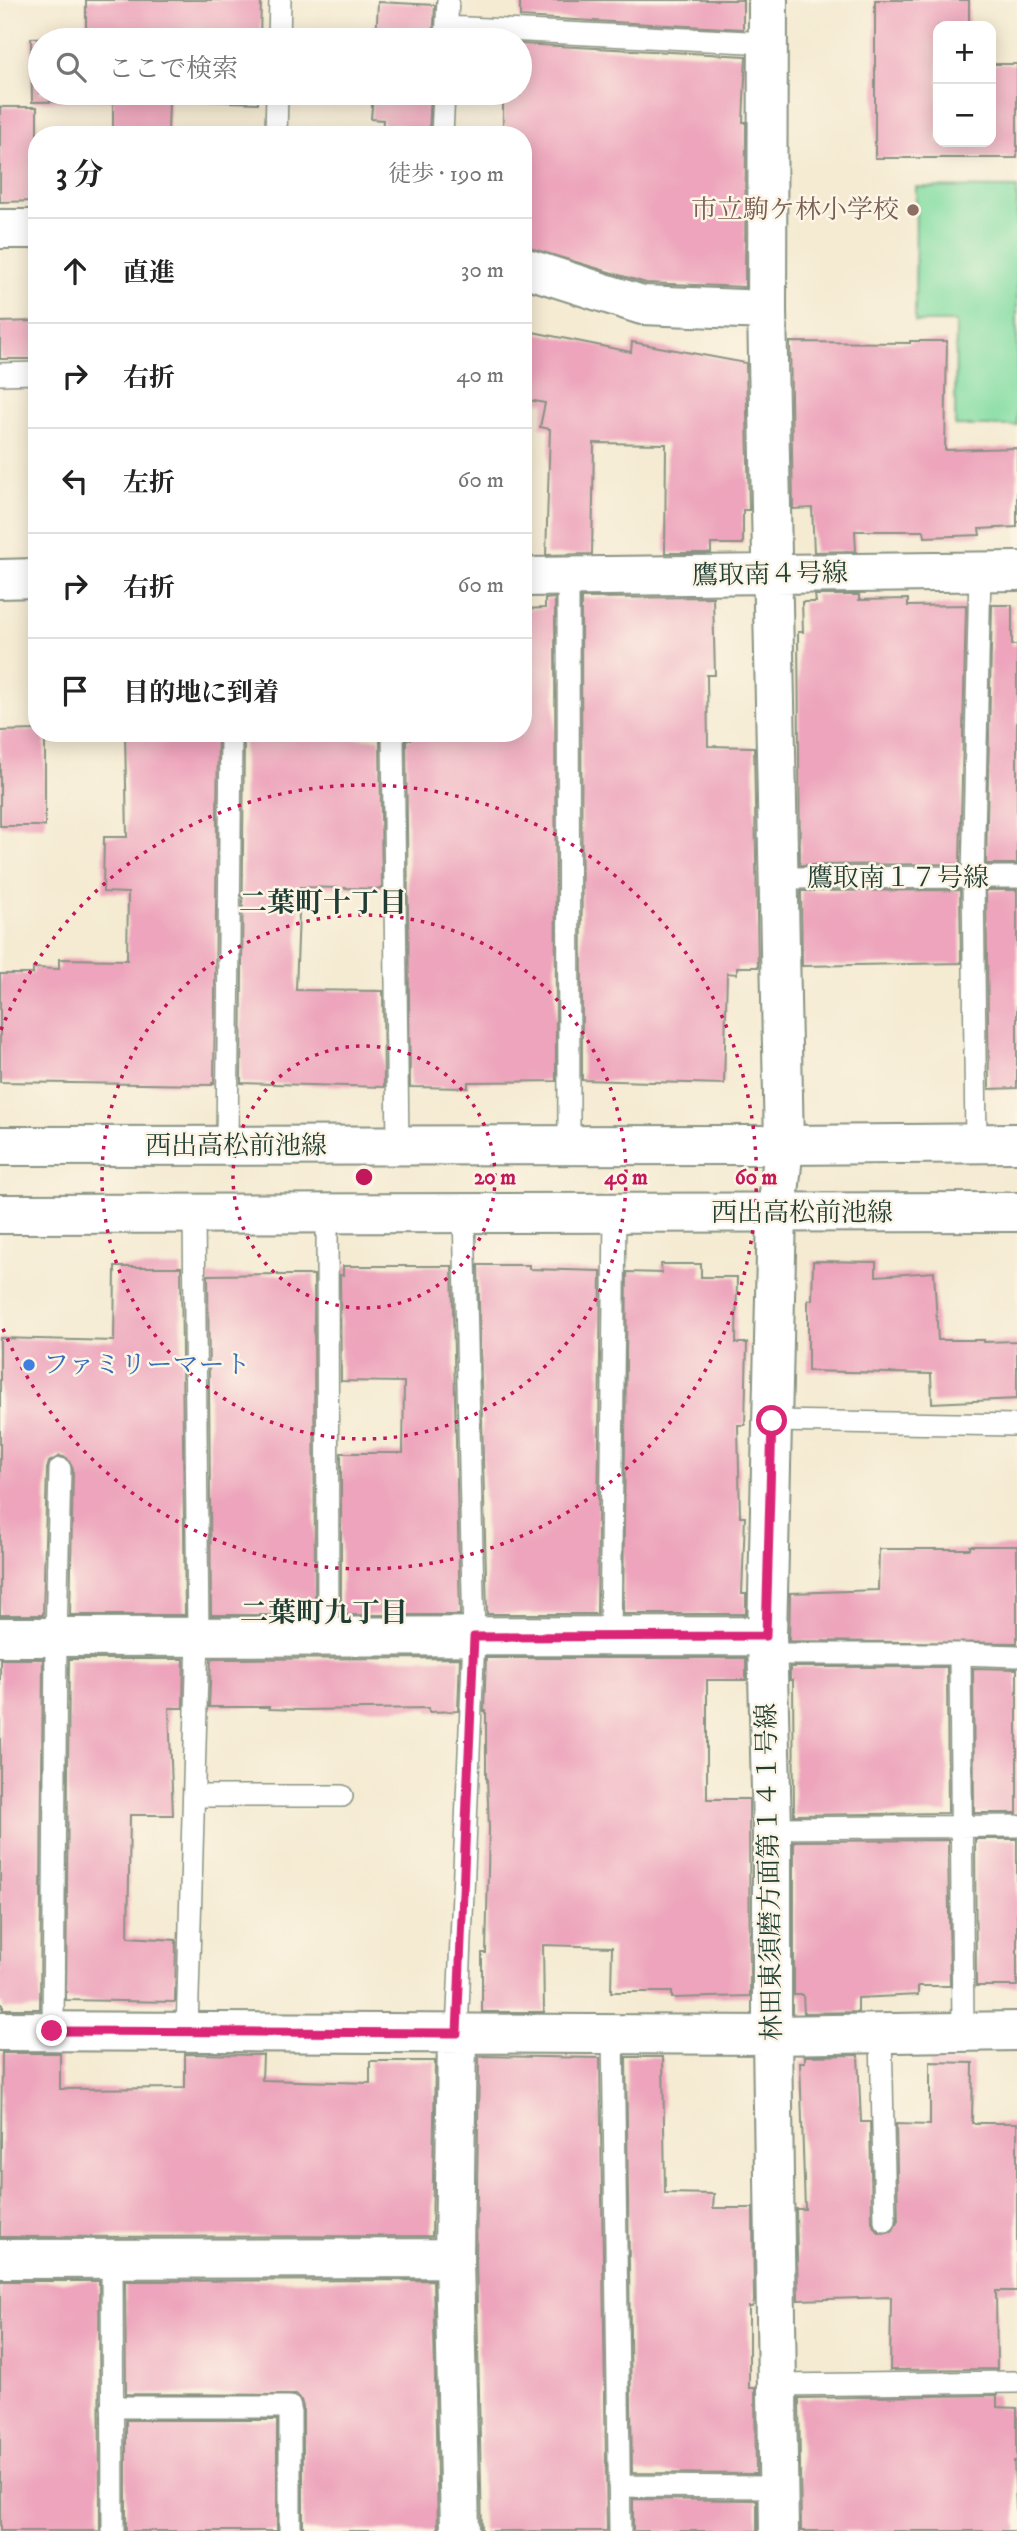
<!DOCTYPE html>
<html lang="ja">
<meta charset="utf-8">
<style>
:root{--surface:#fff;--page:#f6f6f6;--text:#222;--muted:#767676;--line:#e0e0e0}
body{margin:0;font-family:"IM FELL DW Pica","Noto Serif JP",serif;background:var(--page);color:var(--text)}
.controls{position:absolute;right:21px;top:21px;display:grid;overflow:hidden;border-radius:14px;box-shadow:0 4px 18px #0003}
.controls button{width:63px;height:63px;display:grid;place-items:center;padding:0;border:0;border-bottom:2px solid var(--line);background:var(--surface);color:var(--text);font:35px sans-serif}
.stop{position:absolute;width:21px;height:21px;margin:-16px;border:5px solid #db2777;border-radius:50%;background:#fff}
.stop.end{background:#db2777;border-color:#fff;box-shadow:0 2px 7px #0008}
.list{margin:0;padding:0;list-style:none}
h2{display:flex;justify-content:space-between;align-items:center;height:91px;margin:0;padding:0 28px;font-size:30px}
h2 small{font-size:23px;font-weight:400;color:var(--muted)}
.list li{display:grid;grid-template-columns:46px 1fr auto;gap:21px;align-items:center;box-sizing:border-box;height:105px;padding:0 28px;border-top:2px solid var(--line)}
.list b{display:block;font-size:26px;white-space:nowrap}
.list em{font-size:23px;font-style:normal;color:var(--muted)}
.icon{flex:none;width:38px;height:38px;fill:none;stroke:currentColor;stroke-width:2;stroke-linecap:round;stroke-linejoin:round}
.map{position:relative;flex:none;width:1017px;height:2531px;overflow:hidden}
.search{position:absolute;background:var(--surface);box-shadow:0 4px 18px #0003;left:28px;top:28px;width:504px;height:77px;display:flex;align-items:center;gap:18px;box-sizing:border-box;padding:0 24px;border-radius:38px;color:var(--muted);font-size:26px}
.panel{position:absolute;background:var(--surface);box-shadow:0 4px 18px #0003;left:28px;top:126px;width:504px;height:616px;border-radius:28px}
.map>svg:first-child{display:block}
.green{fill:#83dda3;stroke:#518d6c;stroke-width:2}
.building{fill:#eda4bc}
.lines{fill:none;stroke-linecap:round;stroke-linejoin:round}
.service-casing{stroke:#8a9484;stroke-width:24}
.minor-casing{stroke:#8a9484;stroke-width:42}
.primary-casing{stroke:#8a9484;stroke-width:42}
.service{stroke:#fff;stroke-width:21}
.minor{stroke:#fff;stroke-width:38}
.primary{stroke:#fff;stroke-width:38}
.route{stroke:#db2777;stroke-width:9}
.ring{fill:none;stroke:#c2185b;stroke-width:3.5;stroke-dasharray:3.5 7}
.education-dot{fill:#8d6e63;stroke:#fcf5e5;stroke-width:2.5}
.shop-dot{fill:#3f7fe0;stroke:#fcf5e5;stroke-width:2.5}
.labels{text-anchor:middle;dominant-baseline:central;stroke-width:5;stroke-linejoin:round;paint-order:stroke}
.education-label{font-size:26px;fill:#785e54;stroke:#fcf5e5;text-anchor:end}
.street-label{font-size:26px;fill:#1f3d34;stroke:#fcf5e5}
.shop-label{font-size:26px;fill:#366cbe;stroke:#fcf5e5;text-anchor:start}
.neighbourhood-label{font-size:28px;font-weight:bold;fill:#1f3d34;stroke:#fcf5e5}
.centre{fill:#c2185b;stroke:#fcf5e5;stroke-width:3.5}
.ring-label{font-size:21px;text-anchor:middle;font-weight:bold;fill:#c2185b;stroke:#fcf5e5;stroke-width:5;stroke-linejoin:round;paint-order:stroke}
</style>
<div class="map">
<svg width="1017" height="2531" viewBox="0 0 1017 2531">
<rect width="100%" height="100%" fill="#fcf5e5"/>
<filter id="ink" filterUnits="userSpaceOnUse"><feTurbulence type="fractalNoise" baseFrequency=".0143" numOctaves="2"/><feDisplacementMap in="SourceGraphic" scale="14" xChannelSelector="R" yChannelSelector="G"/><feConvolveMatrix kernelMatrix="1 2 1 2 8 2 1 2 1" color-interpolation-filters="sRGB"/></filter>
<filter id="wash" filterUnits="userSpaceOnUse"><feTurbulence type="fractalNoise" baseFrequency=".00686" numOctaves="4" result="noise"/><feDisplacementMap in="SourceGraphic" scale="28" xChannelSelector="R" yChannelSelector="G"/><feGaussianBlur stdDeviation="1.57" result="paint"/><feColorMatrix in="noise" values="0 0 0 0 0 0 0 0 0 0 0 0 0 0 0 0 0 1.4 0 .05"/><feComposite in="paint" operator="in"/></filter>
<g filter="url(#wash)">
<rect width="100%" height="100%" fill="#f5ebd3"/>
<!-- green -->
<path class="green" d="M916,187l101,1v238h-62l1,-104h-41z"/>
<g id="blocks">
<!-- building -->
<path class="building" d="M86,0h175l-1,40h-220v53h218v10l-89,-3 -1,35h-55v-34l-81,1 -1,-64 55,-2z
M520,0h223v29l-223,-12z
M875,0h94v26h-31v116h53v-78h26v94h-142z
M378,2l57,3 -2,35h-57z
M520,44l226,12 -3,66h3l-1,165 -99,-4 -123,-37v-111h-20v-40h17z
M373,93h58l-2,42h-47l1,-15 -12,-1z
M0,107h37v94l-37,1z
M37,321v38h-37v-37z
M523,330l108,22 1,-10 114,21 3,147h-6v34h-32v9h-46l1,-109 -72,-1 -2,111 -46,1 4,-126 -10,-2 5,-24 -22,-4z
M910,341h37l-2,109 72,-2v79l-38,2 1,6 -55,2 -1,-6h-69l1,20 -42,1 -2,-44 -19,1 -3,-167 120,1z
M815,595h44v5l49,-1v7l58,-1 -6,259 -160,1 -2,-233h5l-1,-30h14z
M713,597l2,78h-8l1,71 46,1 4,220h-21v7l-10,-1 -3,111 -142,-4 -1,-482z
M555,598l1,483 -88,1v6l-58,-1 -4,-348 5,1v-7h112v-124l22,-1v-9z
M992,605h20v40h5v219h-31z
M37,730v3h8v93h-45v-95z
M125,733h93l-4,350h-2v2l-212,-3v-108h33v-6l26,1v-10l68,1 1,-67 -25,-1 1,-55h23z
M244,733h63v3l73,3 2,150 -82,-2 -4,103 87,1 1,96 -143,-4z
M960,890l1,73 -159,3 -1,-75z
M986,890h31v198l-28,1z
M813,1261l63,1v14l58,-4 4,68h46v2l33,-1v58l-85,4 -1,-29 -123,-3v-71h4z
M661,1264h40v13h36l-1,66h11l-2,82h-7l2,92h5l-3,77h4v20h-123l4,-342 35,1z
M478,1265h51v4l72,2 -4,343h-110z
M343,1266h109l8,349h-119v-162h62l1,-71 -63,-1 -1,-106h3z
M115,1267h66l4,348h-115l3,-146 -6,-11 -7,-2 -11,6 -2,7 -4,146h-43v-277l114,3z
M278,1274v1h36l1,340h-104l-3,-340z
M970,1546h47v97l-228,-2 1,-48 88,-3 1,-41h91z
M460,1658l-2,53 -29,1v-4l-127,2 -33,-1v-2h-60l2,-48z
M486,1658h260v22h-39v119h42l1,197 -78,2v-6h-61l1,-45 -69,-2 1,67h-62v-59h4l3,-125 -2,-50h-1v-67h-2z
M0,1659h43l-3,350h-37v-5h-3z
M69,1659h115l-1,49h-14l4,107h-43l-2,122 48,3 -1,62 -109,-2z
M790,1667h157l1,146 -154,2 -1,-135h-3z
M973,1668l44,1v144h-43z
M975,1839h42v147h-41z
M948,1840l2,146h-32v9l-60,3v14l-54,1 -1,-18h-9v-154z
M2,2053h58v36l125,-1v-34l78,1 -1,25 108,3v-22h65l-3,175 -432,1z
M858,2055l3,67h9l2,99 2,7 5,5 13,-1 6,-11 -2,-97 34,1v-63l43,1 -1,60h45v168h-21l1,78 -107,1 1,-73 -93,3 -2,-91h9l-5,-147h5v-6z
M479,2056l121,2 7,473h-125l-6,-273z
M626,2057h37l2,136 49,1 -1,14h40l1,94 -2,5h-3v81h6l1,86 -124,-1z
M433,2280l5,251h-135v-124l-2,-7 -5,-5 -170,-1 -1,-113z
M0,2281h99l1,250h-100z
M997,2395v12l20,1v53h-3l3,70h-216l-2,-133z
M126,2420h151v111h-151z
M633,2499l124,1v31h-124z"/>
</g>
</g>
<g filter="url(#ink)">
<use href="#blocks" fill-opacity="0" stroke="#8a9484" stroke-width="2"/>
<g class="lines">
<!-- service casing -->
<g class="service-casing">
<path id="service" d="M447,27l321,16
M446,38l2,-38
M279,40l1,-40
M276,135l1,-42
M442,135l2,-42
M0,374l37,-1
M568,576l1,569
M393,733l5,413
M779,878l238,-1
M976,1143l-3,-266 7,-305
M227,1146l4,-413
M327,1213l1,424
M772,1421l245,4
M610,1637l5,-424
M767,1654h193
M194,1796h148
M772,1828l245,-2
M53,2031l3,-394 4,-168
M187,2032l11,-395 -4,-423
M963,2032l-3,-378 57,2
M457,2033l17,-396 -10,-424
M881,2033l4,188
M613,2034l7,497
M112,2258l1,273
M777,2385l240,-3
M112,2407h178v124
M619,2486l160,1"/>
</g>
<!-- minor casing -->
<g class="minor-casing">
<path id="minor" d="M768,0l-1,310 17,835 -7,68 -10,423 5,192v207l7,496
M0,229h37
M523,267l119,38 125,5
M523,577l494,-6
M0,579l37,-1
M0,1637l767,-1
M0,2031l772,4 245,-4
M457,2033l-3,225 6,273
M0,2259l454,-1"/>
</g>
<!-- primary casing -->
<g class="primary-casing">
<path id="primary" d="M0,1146l784,-1 233,-2
M0,1214l1017,-2"/>
</g>
<!-- service -->
<use href="#service" class="service"/>
<!-- minor -->
<use href="#minor" class="minor"/>
<!-- primary -->
<use href="#primary" class="primary"/>
</g>
</g>
<g class="lines" filter="url(#ink)">
<!-- route -->
<path class="route" d="M52,2031l405,2 17,-396 292,-1 6,-215"/>
</g>
<!-- distance rings -->
<g class="ring">
<circle cx="364" cy="1177" r="131"/>
<circle cx="364" cy="1177" r="262"/>
<path d="M1 1030A392 392 0 1 1 1 1324"/>
</g>
<!-- markers -->
<circle class="education-dot" cx="913" cy="210" r="7"/>
<circle class="shop-dot" cx="29" cy="1365" r="7"/>
<g class="labels">
<!-- education labels -->
<g class="education-label">
<text x="899" y="210">市立駒ケ林小学校</text>
</g>
<!-- street labels -->
<g class="street-label">
<text transform="translate(770 575) rotate(-1)">鷹取南４号線</text>
<text x="898" y="878">鷹取南１７号線</text>
<text x="236" y="1146">西出高松前池線</text>
<text x="802" y="1213">西出高松前池線</text>
<text transform="translate(770 1872) rotate(-91)">林田東須磨方面第１４１号線</text>
</g>
<!-- shop labels -->
<g class="shop-label">
<text x="43" y="1365">ファミリーマート</text>
</g>
<!-- neighbourhood labels -->
<g class="neighbourhood-label">
<text x="323" y="903">二葉町十丁目</text>
<text x="324" y="1613">二葉町九丁目</text>
</g>
</g>
<circle cx="364" cy="1177" r="10" class="centre"/>
<g class="ring-label">
<text x="495" y="1184">20 m</text>
<text x="626" y="1184">40 m</text>
<text x="756" y="1184">60 m</text>
</g>
</svg>
<div class="controls">
<button>+</button>
<button>−</button>
</div>
<div class="stop" style="left:772px;top:1421px"></div>
<div class="stop end" style="left:52px;top:2031px"></div>
<div class="search"><svg class="icon" aria-label="search" viewBox="0 0 24 24"><circle cx="10" cy="10" r="6"/><path d="M15 15l6 6"/></svg>ここで検索</div>
<section class="panel">
<h2>3 分<small>徒歩 · 190 m</small></h2>
<ul class="list">
<li><svg class="icon" aria-label="ahead" viewBox="0 0 24 24"><path d="M12 20V5M6 11l6-6 6 6"/></svg><div><b>直進</b></div><em>30 m</em></li>
<li><svg class="icon" aria-label="right" viewBox="0 0 24 24"><path d="M7 20v-9h11M14 6l5 5-5 5"/></svg><div><b>右折</b></div><em>40 m</em></li>
<li><svg class="icon" aria-label="left" viewBox="0 0 24 24"><path d="M17 20v-9H6M10 6l-5 5 5 5"/></svg><div><b>左折</b></div><em>60 m</em></li>
<li><svg class="icon" aria-label="right" viewBox="0 0 24 24"><path d="M7 20v-9h11M14 6l5 5-5 5"/></svg><div><b>右折</b></div><em>60 m</em></li>
<li><svg class="icon" aria-label="arrive" viewBox="0 0 24 24"><path d="M6 21V4h12l-3 4 3 4H6"/></svg><div><b>目的地に到着</b></div></li>
</ul>
</section>
</div>
